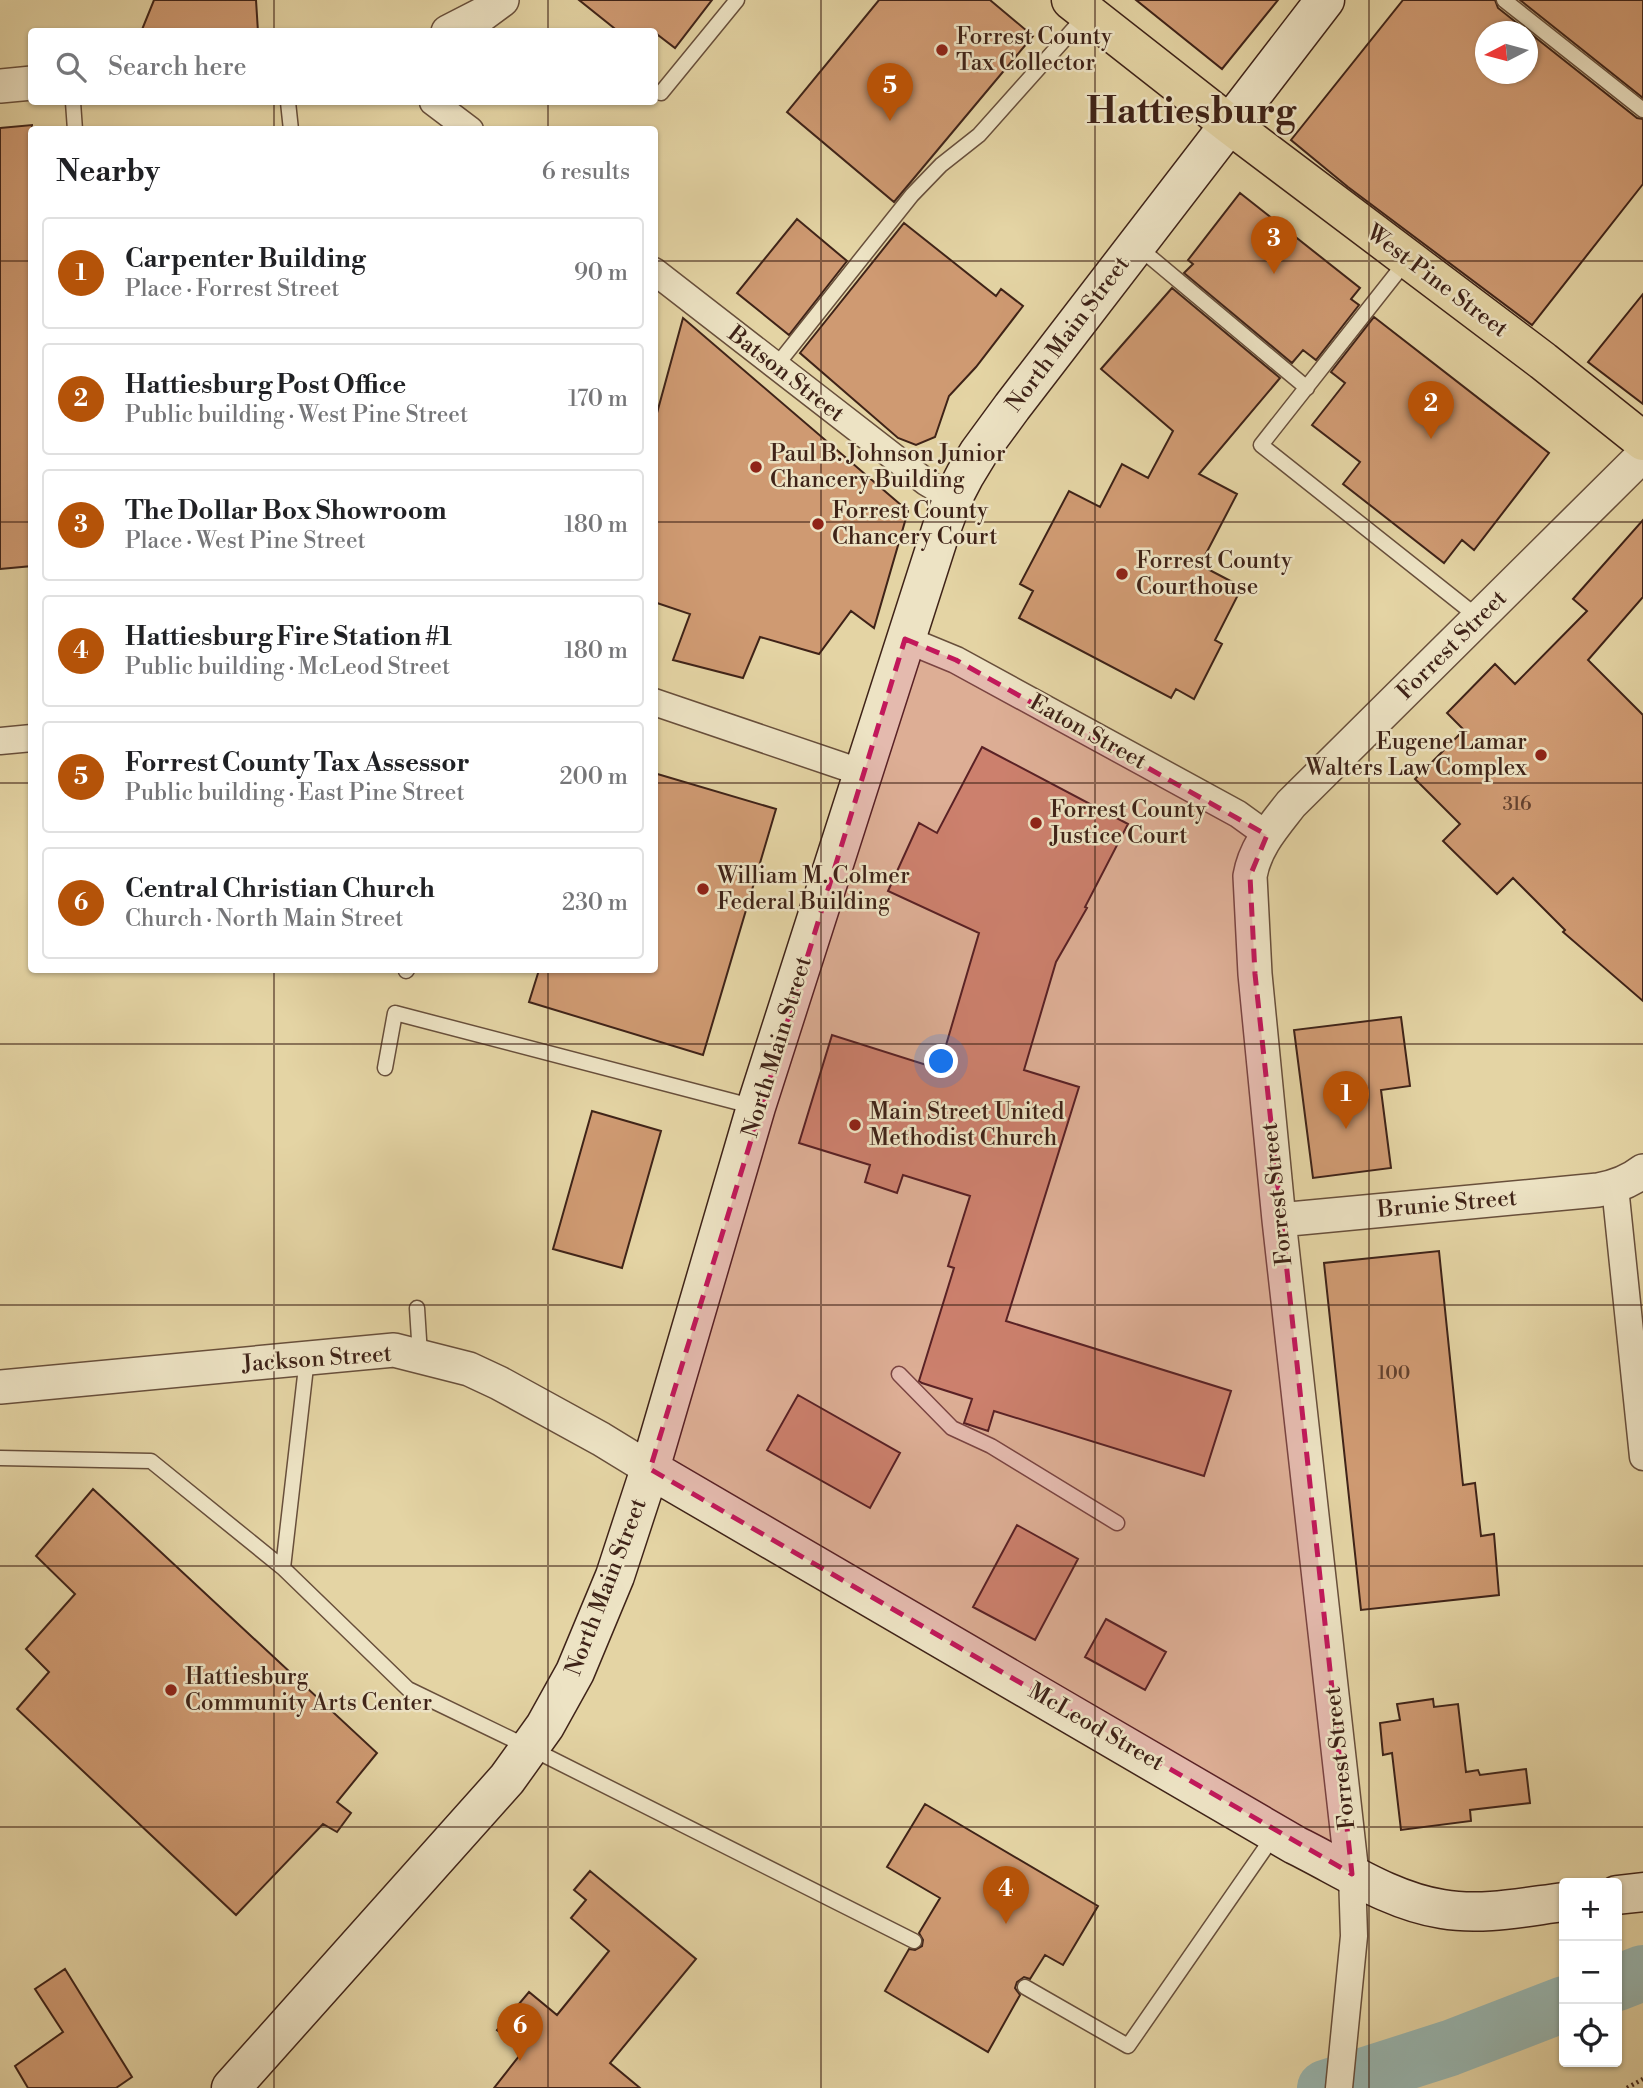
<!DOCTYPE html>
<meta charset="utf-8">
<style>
:root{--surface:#fff;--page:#f2f2f2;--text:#202124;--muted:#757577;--line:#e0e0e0;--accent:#b45309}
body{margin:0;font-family:"Libre Bodoni",serif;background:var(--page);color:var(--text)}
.controls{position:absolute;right:21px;bottom:21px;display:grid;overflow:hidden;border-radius:7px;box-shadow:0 2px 5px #0004}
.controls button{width:63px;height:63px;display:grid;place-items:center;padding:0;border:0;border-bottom:2px solid var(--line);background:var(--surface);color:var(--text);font:35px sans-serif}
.compass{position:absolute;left:1475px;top:21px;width:63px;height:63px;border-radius:50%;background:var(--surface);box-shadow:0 2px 5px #0004;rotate:264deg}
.you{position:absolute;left:942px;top:1062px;width:24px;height:24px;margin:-18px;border:5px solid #fff;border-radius:50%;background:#1a73e8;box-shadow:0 0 0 10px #1a73e833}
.badge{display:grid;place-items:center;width:46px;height:46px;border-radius:50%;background:var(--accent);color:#fff;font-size:23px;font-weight:700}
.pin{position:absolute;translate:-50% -58px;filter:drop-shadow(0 2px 4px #0008)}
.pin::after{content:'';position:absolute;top:37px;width:24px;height:21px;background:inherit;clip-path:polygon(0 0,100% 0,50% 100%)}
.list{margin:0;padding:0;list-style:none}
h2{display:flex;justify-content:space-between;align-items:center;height:91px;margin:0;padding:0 28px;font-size:30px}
h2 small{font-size:23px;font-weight:400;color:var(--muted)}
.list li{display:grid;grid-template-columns:46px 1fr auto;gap:21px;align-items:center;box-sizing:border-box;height:112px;margin:0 14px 14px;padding:0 14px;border:2px solid var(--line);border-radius:7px}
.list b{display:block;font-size:26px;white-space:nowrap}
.list p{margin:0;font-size:23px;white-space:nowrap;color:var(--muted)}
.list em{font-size:23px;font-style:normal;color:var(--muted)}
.icon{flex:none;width:38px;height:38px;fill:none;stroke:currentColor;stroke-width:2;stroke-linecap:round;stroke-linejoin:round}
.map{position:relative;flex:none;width:1643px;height:2088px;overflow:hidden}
.search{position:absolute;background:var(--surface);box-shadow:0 2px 5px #0004;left:28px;top:28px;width:630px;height:77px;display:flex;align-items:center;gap:18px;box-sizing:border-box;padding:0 24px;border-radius:7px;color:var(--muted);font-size:26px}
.panel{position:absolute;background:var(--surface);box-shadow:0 2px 5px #0004;left:28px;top:126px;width:630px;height:847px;border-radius:7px}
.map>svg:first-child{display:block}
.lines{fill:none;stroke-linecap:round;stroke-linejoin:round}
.river{stroke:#98b6b0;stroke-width:56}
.building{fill:#cf9a72;stroke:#3f2318;stroke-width:2;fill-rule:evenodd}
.service-casing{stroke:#684f3b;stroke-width:17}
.minor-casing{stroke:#684f3b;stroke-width:29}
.tertiary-casing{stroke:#684f3b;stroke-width:36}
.secondary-casing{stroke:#3f2318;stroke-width:41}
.primary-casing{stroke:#3f2318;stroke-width:41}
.path{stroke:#3f2318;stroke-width:4.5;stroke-dasharray:2 3.5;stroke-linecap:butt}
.service{stroke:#ede3c4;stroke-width:14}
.minor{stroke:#ede3c4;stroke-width:26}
.tertiary{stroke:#ede3c4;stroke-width:33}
.secondary{stroke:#ede3c4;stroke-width:38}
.primary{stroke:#e4d4a4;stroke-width:38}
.marked{fill:#c2185b;fill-opacity:0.2;stroke:#c2185b;stroke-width:5;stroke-dasharray:14 9;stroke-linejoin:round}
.grid{fill:none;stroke:#3f2318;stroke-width:2;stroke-opacity:0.55}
.poi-dot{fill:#8f2418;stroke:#ede3c4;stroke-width:2.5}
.labels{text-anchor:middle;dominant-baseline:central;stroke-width:5;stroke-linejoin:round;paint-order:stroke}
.number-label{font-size:19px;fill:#63412e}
.poi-label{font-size:23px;fill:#3f2318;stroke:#ede3c4;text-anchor:start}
.street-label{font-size:23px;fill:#3f2318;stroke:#ede3c4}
.town-label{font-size:37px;font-weight:bold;fill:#3f2318;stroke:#ede3c4}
</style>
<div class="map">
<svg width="1643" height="2088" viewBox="0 0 1643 2088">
<rect width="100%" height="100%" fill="#e4d4a4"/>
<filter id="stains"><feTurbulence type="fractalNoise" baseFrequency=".00286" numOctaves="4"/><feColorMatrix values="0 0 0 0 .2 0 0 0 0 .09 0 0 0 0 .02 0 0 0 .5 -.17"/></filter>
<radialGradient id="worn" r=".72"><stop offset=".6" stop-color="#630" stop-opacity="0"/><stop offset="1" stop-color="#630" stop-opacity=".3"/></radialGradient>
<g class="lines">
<!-- river -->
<path class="river" d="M1617,1983l26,-10
M1325,2088l125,-40 114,-44"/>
</g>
<!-- building -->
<path class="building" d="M154,0h102l2,32h-117z
M579,0h133l-37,48 -21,-16h-35z
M879,0h111l43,36 -139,166 -107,-90z
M1136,0h142l-56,69z
M1403,0h92l3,8 139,110 6,1v65l-111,141 -184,-138 -57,-47zM1486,32h42v42h-42z
M1520,0h123v98z
M32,125v441l-32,3v-441z
M1240,193l120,95 -9,11 8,6 -43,55 -13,-10 -11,13 -108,-90 9,-9 -5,-4z
M797,219l50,42 -58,74 -52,-42z
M904,223l92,73 5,-7 22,17 -47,61 -27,29 -14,41 -19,8 -18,-7 -98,-85z
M1172,288l108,90 -81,96 38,20 -37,71 42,22 -27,53 7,4 -28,55 -18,-10 -5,9 -152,-80 14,-27 -13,-7 49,-93 31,16 22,-43 26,14 25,-47 -72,-62z
M1643,294v110l-55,-42z
M1374,317l175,136 -75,97 -12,-10 -18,23 -101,-79 17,-22 -48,-37 33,-42 -14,-11z
M683,318l225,193 -34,117 -23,-17 -32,43 -59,-17 -17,41 -70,-18 17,-46 -36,-12v-178z
M1643,520v77l-55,63 55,55v286l-80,-69 2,-2 -52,-52 -16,16 -54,-53 17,-17 -45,-45 49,-49 -17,-17 48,-49 20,20 72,-73 -14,-12z
M982,747l146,77 -43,83 2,1 -31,54 -32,108 55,17 -73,234 225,70 -27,85 -210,-65 -6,20 -24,-8 8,-24 -50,-16 -3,-2 35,-113 -6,-2 22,-70 -67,-21 -6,18 -32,-11 5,-17 -71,-22 33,-108 107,34 40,-136 -91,-42 31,-68 18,10z
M654,773l122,36 -73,246 -174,-53 10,-32h115z
M1401,1017l9,69 -29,4 10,78 -78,10 -19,-148z
M592,1111l69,20 -39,137 -69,-19z
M1439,1251l24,234 12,-2 6,53 13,-2 5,61 -138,15 -37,-347z
M798,1395l102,58 -30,55 -103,-58z
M93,1489l284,264 -40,49 14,11 -14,19 -14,-8 -87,91 -219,-206 32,-37 -23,-23 49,-55 -39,-38z
M1017,1525l61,34 -43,81 -62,-33z
M1106,1619l60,33 -21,38 -60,-33z
M1433,1699l1,8 24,-3 8,68 12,-2 2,5 46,-6 4,34 -60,7 1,11 -70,9 -9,-77 -9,2 -3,-32 20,-3 -3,-16z
M925,1804l173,102 -35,59 -18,-10 -15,24 -6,-2 -7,5 -2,6 5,7 -32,57 -103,-61 24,-42 6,1 7,-4 1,-6 -4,-7 21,-35 -53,-31z
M590,1871l106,88 -86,104 30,25h-146l29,-37 -26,-21 32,-38 28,23 52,-64 -38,-33 15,-18 -12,-10z
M65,1969l67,108 -16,11h-88l-13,-22 48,-34 -28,-43z"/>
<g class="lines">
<!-- service casing -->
<g class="service-casing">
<path id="service" d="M1504,0l139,110
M661,93l76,-93
M73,102l2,28
M288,102l3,28
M1137,246l170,142
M1407,260l-146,185 218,173
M776,366l136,-171 29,-30 38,-30 108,-121
M406,971l1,-1
M385,1068l10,-55 360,94
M417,1308l3,47
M307,1358l-24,210 125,121 122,59 384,193
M899,1374l53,54 39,18 126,77
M0,1458l151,3 132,107
M1025,1987l103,59 147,-212"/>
</g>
<!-- minor casing -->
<g class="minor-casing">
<path id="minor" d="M433,102l37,28
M654,271l272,211 27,16
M905,639l51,21 282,154 29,21
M654,702l209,71
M0,741l32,-3
M1615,1187l28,270
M1339,2088l15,-152 -2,-62"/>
</g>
<!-- tertiary casing -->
<g class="tertiary-casing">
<path id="tertiary" d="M448,32l35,-18 19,-14
M0,86l32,-3
M1279,1220l319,-30c17,-3 31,-8 45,-19
M0,1387l394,-37 75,19 30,14 102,56 49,30
M1352,1874l-73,-654 -24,-246 -5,-98c5,-29 23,-49 41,-72l352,-349"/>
</g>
<!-- secondary casing -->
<g class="secondary-casing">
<path id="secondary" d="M650,1469l645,376c47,23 95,56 147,64 40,7 82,-2 122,-7
M1617,1895l26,-3
M231,2088l276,-309 38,-53 30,-54 40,-96 35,-107 106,-362 186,-580 11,-29 12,-23 14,-23 33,-45 313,-407"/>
</g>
<!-- primary casing -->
<g class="primary-casing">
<path id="primary" d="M1071,0l158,124 314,237 100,80"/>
</g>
<!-- path -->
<path class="path" d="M1627,2088l16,-9"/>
<!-- service -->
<use href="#service" class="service"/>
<!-- minor -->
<use href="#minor" class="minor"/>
<!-- tertiary -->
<use href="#tertiary" class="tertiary"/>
<!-- secondary -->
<use href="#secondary" class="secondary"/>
<!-- primary -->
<use href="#primary" class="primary"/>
</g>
<!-- marked area -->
<path class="marked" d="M905,639l51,21 311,175 -17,41 5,98 97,900 -702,-405z"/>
<!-- grid -->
<path class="grid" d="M274,0v32M548,0v32M821,0v2088M1095,0v2088M1369,0v2088M274,102v28M548,102v28M0,261h32M654,261h989M0,522h32M654,522h989M0,783h32M654,783h989M274,970v1118M548,970v1118M0,1044h1643M0,1305h1643M0,1566h1643M0,1827h1643"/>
<!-- markers -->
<g class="poi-dot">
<circle cx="942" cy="50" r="7"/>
<circle cx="756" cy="467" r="7"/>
<circle cx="818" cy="524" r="7"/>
<circle cx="1122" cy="574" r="7"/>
<circle cx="1541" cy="755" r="7"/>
<circle cx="1036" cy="823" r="7"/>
<circle cx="703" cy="889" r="7"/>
<circle cx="855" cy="1125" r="7"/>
<circle cx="171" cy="1690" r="7"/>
</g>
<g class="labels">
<!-- number labels -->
<g class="number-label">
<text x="1517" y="804">316</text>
<text x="1394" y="1373">100</text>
</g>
<!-- poi labels -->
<g class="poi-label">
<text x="956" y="37">Forrest County<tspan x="956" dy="26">Tax Collector</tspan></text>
<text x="770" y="454">Paul B. Johnson Junior<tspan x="770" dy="26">Chancery Building</tspan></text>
<text x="832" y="511">Forrest County<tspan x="832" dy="26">Chancery Court</tspan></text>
<text x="1136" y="561">Forrest County<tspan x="1136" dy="26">Courthouse</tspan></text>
<text x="1527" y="742" text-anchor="end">Eugene Lamar<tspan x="1527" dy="26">Walters Law Complex</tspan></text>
<text x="1050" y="810">Forrest County<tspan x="1050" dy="26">Justice Court</tspan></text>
<text x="717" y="876">William M. Colmer<tspan x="717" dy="26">Federal Building</tspan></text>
<text x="869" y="1112">Main Street United<tspan x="869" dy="26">Methodist Church</tspan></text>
<text x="185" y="1677">Hattiesburg<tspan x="185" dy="26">Community Arts Center</tspan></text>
</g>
<!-- street labels -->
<g class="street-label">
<text transform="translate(1437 281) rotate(37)">West Pine Street</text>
<text transform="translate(1068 334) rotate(-53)">North Main Street</text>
<text transform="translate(786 374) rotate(38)">Batson Street</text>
<text transform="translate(1452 645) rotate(-45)">Forrest Street</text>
<text transform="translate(1088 732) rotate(29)">Eaton Street</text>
<text transform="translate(777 1047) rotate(-73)">North Main Street</text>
<text transform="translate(1277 1194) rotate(-96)">Forrest Street</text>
<text transform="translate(1447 1204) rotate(-5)">Brunie Street</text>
<text transform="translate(317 1359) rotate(-4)">Jackson Street</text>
<text transform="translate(606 1587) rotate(-69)">North Main Street</text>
<text transform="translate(1096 1727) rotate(30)">McLeod Street</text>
<text transform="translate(1340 1758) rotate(-96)">Forrest Street</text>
</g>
<!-- town labels -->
<g class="town-label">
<text x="1191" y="112">Hattiesburg</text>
</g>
</g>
<rect width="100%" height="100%" filter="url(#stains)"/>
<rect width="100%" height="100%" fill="url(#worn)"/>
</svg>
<div class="controls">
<button>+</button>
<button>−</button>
<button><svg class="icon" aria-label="locate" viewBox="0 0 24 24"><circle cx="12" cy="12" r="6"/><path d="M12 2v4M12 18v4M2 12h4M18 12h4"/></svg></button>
</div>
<svg class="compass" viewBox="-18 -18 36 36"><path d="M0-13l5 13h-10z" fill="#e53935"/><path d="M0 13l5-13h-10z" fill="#757577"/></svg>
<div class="you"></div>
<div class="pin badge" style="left:1346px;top:1129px">1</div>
<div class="pin badge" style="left:1431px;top:439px">2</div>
<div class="pin badge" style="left:1274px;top:274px">3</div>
<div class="pin badge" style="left:1006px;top:1924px">4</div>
<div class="pin badge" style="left:890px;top:121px">5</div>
<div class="pin badge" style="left:520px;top:2061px">6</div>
<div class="search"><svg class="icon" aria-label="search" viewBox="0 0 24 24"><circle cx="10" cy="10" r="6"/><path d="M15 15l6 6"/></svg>Search here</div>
<section class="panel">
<h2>Nearby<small>6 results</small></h2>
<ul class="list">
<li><span class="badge">1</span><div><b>Carpenter Building</b><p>Place · Forrest Street</p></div><em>90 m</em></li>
<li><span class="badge">2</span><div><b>Hattiesburg Post Office</b><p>Public building · West Pine Street</p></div><em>170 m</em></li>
<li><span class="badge">3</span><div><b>The Dollar Box Showroom</b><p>Place · West Pine Street</p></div><em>180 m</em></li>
<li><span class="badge">4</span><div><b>Hattiesburg Fire Station #1</b><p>Public building · McLeod Street</p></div><em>180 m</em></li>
<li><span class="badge">5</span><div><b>Forrest County Tax Assessor</b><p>Public building · East Pine Street</p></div><em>200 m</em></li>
<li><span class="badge">6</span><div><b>Central Christian Church</b><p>Church · North Main Street</p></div><em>230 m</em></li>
</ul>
</section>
</div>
